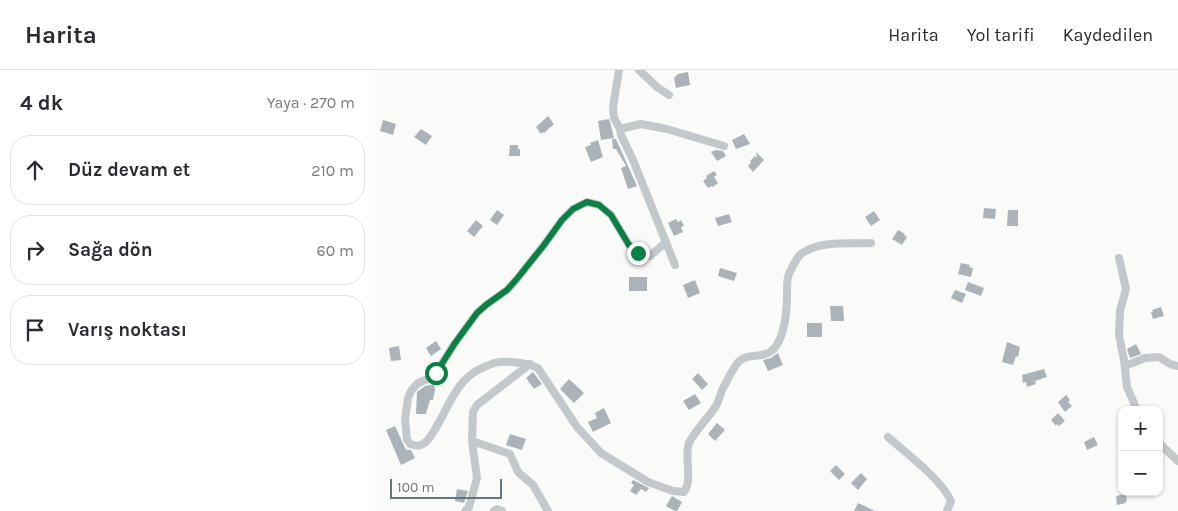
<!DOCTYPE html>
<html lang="tr">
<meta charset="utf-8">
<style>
:root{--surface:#fff;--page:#f7f7f7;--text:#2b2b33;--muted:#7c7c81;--line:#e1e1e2}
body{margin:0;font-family:Karla,sans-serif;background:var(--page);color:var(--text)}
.controls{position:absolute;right:15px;bottom:15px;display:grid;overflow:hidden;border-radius:10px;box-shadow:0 1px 4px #0004}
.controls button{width:45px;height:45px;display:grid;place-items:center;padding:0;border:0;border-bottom:1px solid var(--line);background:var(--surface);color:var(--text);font:25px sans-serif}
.scale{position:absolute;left:15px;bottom:12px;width:112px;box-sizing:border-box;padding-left:5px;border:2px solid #657683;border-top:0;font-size:14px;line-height:18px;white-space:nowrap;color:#657683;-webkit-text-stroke:4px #fff;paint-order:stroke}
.stop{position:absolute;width:15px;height:15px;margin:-11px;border:4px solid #0b8043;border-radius:50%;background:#fff}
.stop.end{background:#0b8043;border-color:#fff;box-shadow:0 1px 5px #0008}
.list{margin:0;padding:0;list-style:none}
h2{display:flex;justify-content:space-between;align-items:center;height:65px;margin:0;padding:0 20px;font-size:21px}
h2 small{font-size:16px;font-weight:400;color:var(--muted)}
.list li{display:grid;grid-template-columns:32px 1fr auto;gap:15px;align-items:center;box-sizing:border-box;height:70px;margin:0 10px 10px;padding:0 10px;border:1px solid var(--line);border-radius:20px}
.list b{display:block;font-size:19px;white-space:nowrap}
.list em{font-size:16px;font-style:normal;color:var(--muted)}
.icon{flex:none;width:28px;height:28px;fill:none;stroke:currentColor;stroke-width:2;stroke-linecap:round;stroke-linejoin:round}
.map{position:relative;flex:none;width:803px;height:441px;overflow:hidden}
header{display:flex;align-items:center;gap:30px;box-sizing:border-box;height:70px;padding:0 25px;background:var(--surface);border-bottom:1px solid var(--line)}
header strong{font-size:24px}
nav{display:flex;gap:28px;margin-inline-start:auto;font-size:18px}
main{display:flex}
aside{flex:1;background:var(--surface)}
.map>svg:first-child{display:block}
.building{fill:#aab3b9}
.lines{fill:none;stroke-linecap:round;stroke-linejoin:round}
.street{stroke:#c3c8cc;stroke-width:8}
.route{stroke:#0b8043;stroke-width:6}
</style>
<header>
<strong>Harita</strong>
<nav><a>Harita</a><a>Yol tarifi</a><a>Kaydedilen</a></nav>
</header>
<main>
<aside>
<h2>4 dk<small>Yaya · 270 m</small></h2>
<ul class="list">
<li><svg class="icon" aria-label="ahead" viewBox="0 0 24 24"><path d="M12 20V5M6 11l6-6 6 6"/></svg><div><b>Düz devam et</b></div><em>210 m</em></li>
<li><svg class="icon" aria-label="right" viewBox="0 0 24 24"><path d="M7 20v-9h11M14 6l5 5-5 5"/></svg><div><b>Sağa dön</b></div><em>60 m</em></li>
<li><svg class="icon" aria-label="arrive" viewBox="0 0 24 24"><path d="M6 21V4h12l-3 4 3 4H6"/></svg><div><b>Varış noktası</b></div></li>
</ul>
</aside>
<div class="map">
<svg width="803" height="441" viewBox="0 0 803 441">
<rect width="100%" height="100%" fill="#fafaf8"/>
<!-- building -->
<path class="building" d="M313,2l2,13 -14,3 -2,-10 4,-4z
M173,46l6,8 -10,9 -1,-1 -2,2 -5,-7z
M234,49l2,6 3,13 -13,2 -3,-19z
M8,50l13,4 -3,11 -13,-4z
M46,59l11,7 -6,9 -12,-8z
M369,64l6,10 -14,5 -4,-9z
M237,69h4l21,47 -9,3 -7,-21 5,-2 -10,-17h-3z
M223,70l5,17 -12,5 -6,-15 6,-2 -1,-2z
M135,75h8v4h2v7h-11z
M341,80l7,1 3,5 -9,5 -6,-9z
M381,82l8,8 -11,12 -5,-6 3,-4 -1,-1 5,-5 2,2z
M339,101l3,4 -3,2 4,6 -5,4 -1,-1 -4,2 -5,-7 4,-3 -1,-2z
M609,138l12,1 -1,10 -12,-1z
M122,140l7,5 -7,10 -7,-5z
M633,140h10v16h-11z
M499,141l6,9 -9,6 -6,-9z
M354,144l3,8 -14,4 -3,-8z
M301,149l2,3 3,-2 3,6 -3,1 2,5 -9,4 -6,-13z
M101,150l7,6 -9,11 -7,-6z
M523,160l7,4 -1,1 3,2 -5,8 -10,-6z
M586,193l9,2 -1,2 4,1 -2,9 -13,-3z
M345,198l17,5 -3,8 -16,-5z
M254,207h18v14h-18z
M320,210l5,13 -12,5 -5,-13z
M593,212l16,6 -3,8 -16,-6z
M580,220l11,4 -4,9 -11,-5z
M455,236h13l1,15h-13z
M786,237l3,9 -11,3 -2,-7h2l-1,-2z
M432,253h15v14h-15z
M61,271l5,8 -10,7 -5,-8z
M632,272l13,5 -2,10 -2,-1 -3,9 -11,-3z
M761,274l5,10 -11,4 -3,-9z
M24,276l2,14 -10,1 -2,-13z
M403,283l5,12 -15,6 -5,-11 8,-2z
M669,299l3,8 -12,4 1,3 -9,3 -1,-5 -3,1 -1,-8z
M158,302l9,12 -8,5 -8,-11z
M323,303l10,11 -6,6 -10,-11z
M194,309l15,14 -10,10 -14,-14z
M59,314l1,6 -2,10h-3l-4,14h-10l1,-22 8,-6z
M320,324l6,9 -12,7 -6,-9z
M691,325l4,5 -2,2 4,4 -7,6 -7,-10z
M229,338l7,15 -18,9 -5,-10 9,-4 -2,-5z
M683,343l7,8 -6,5 -2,-2 -1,2 -5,-6z
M342,353l8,7 -10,11 -7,-7z
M20,356l10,22 2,2h4l4,8 -14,7 -15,-35z
M135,364l16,5 -4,11 -16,-5z
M719,367l4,8 -11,5 -3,-8z
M461,395l9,9 -6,6 -9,-9z
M486,403l6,6 -9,11 -7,-7z
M258,410l16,8 -3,4 -5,-3 -5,6 -6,-4 4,-6 -3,-2z
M82,419l11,2 -4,12 -9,-2z
M751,424l1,7 -2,1 1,1 -9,2 -1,-9z
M297,426l10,6 -5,9h-2l-9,-5z
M483,433l17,8h-21z"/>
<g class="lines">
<!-- street -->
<path class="street" d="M244,0l-6,37 1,11 6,11 1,6 12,25 42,105
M264,0l18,17 12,8
M245,59l21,-5 26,5 57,17
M291,172l-16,14 -12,-3 -9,-8 -18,-30 -12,-10 -12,-3 -14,7 -11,11 -18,25 -28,35 -9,10 -21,15 -9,8 -22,30 -19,30 -6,5 -12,5 -7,8 -3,7 -3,22 2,19 3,5c4,1 7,3 11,1 6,-2 10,-9 13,-14 14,-22 22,-52 48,-63 13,-6 16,-7 30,-6 10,1 18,2 26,6l39,59 24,26 47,29 25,9 11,1c9,-12 0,-34 5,-49 5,-11 20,-26 27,-37 3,-5 4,-12 7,-18 4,-7 8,-16 13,-23 11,-17 32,0 43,-24 7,-15 8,-32 8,-48 0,-5 0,-11 1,-16 1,-4 9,-20 13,-23 19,-14 47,-10 70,-11
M744,188l7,31 -6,22 -1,24 5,25 3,27 10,23
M750,296l20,-8 14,-1 11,7 8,2
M513,367c18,16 54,43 63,64l-4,10
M97,371l38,13 8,18 15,13 15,26
M784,373l19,18
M90,441l4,-4 8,-29 -5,-37 1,-29 4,-7 53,-41
M119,441l3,-2 5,2"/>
</g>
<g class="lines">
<!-- route -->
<path class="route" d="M61,303l19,-30 22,-30 9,-8 21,-15 9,-10 28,-35 18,-25 11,-11 14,-7 12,3 12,10 18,30 9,8"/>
</g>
</svg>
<div class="controls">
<button>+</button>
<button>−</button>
</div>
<div class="scale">100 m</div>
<div class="stop" style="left:61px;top:303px"></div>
<div class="stop end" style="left:263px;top:183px"></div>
</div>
</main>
